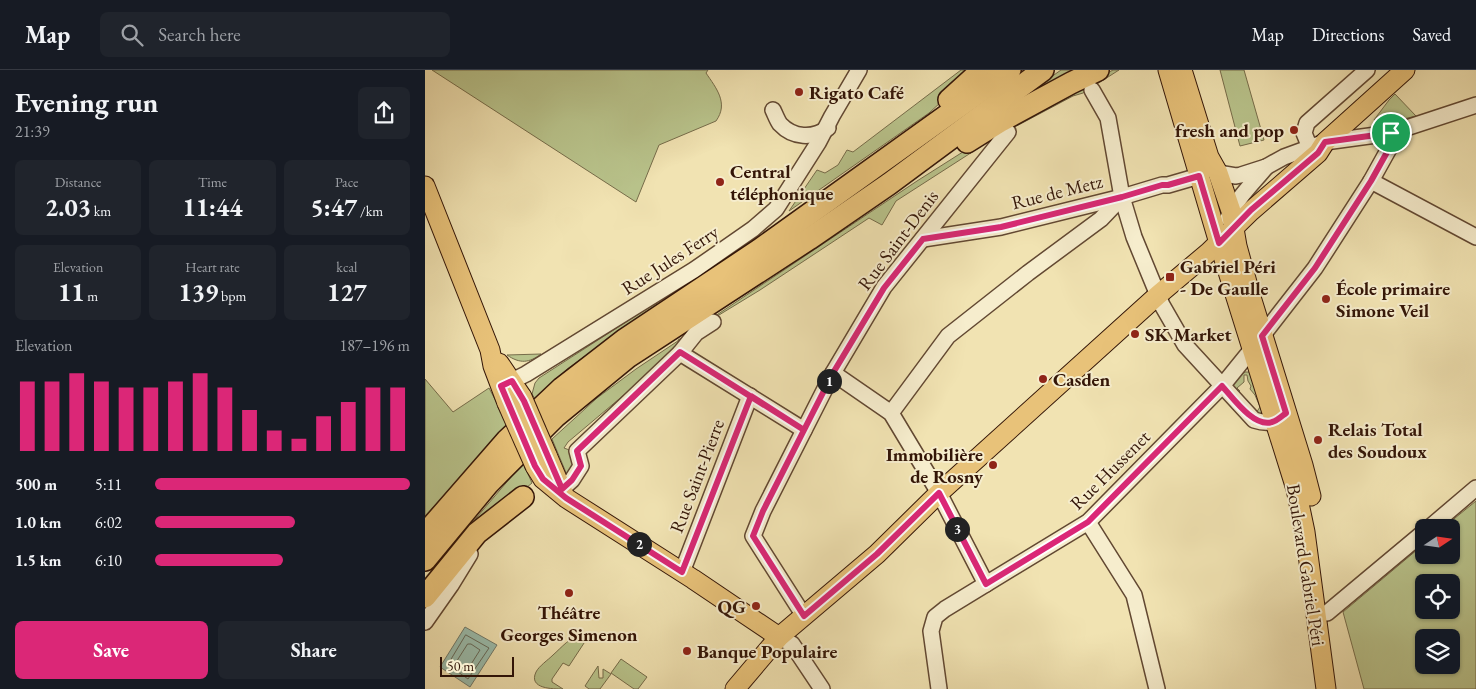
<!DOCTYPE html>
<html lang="en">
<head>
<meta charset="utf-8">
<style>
  :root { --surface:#171b24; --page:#20242c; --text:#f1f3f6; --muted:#9ea1a6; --line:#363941; --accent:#db2777 }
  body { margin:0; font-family:"EB Garamond",serif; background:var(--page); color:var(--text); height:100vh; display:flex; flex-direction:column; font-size:19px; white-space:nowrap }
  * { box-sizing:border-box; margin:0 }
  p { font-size:16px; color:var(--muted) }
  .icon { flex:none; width:28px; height:28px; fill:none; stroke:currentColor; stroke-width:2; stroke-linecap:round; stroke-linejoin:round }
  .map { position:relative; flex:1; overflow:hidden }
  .panel { display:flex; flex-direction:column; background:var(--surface); width:425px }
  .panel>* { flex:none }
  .needle { width:32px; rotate:77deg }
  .tools { position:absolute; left:990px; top:449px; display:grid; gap:10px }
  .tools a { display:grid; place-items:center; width:45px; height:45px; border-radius:8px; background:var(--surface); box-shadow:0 1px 4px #0004; font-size:25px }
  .scale { position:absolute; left:15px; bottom:12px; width:74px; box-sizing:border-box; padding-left:5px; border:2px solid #331507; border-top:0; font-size:14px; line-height:18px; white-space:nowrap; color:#331507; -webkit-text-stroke:4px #f6edcd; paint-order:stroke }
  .pin { position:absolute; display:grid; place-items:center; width:42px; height:42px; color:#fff; margin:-21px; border:2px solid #fff; border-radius:50%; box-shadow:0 1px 5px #0007 }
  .km { position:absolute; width:25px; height:25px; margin:-12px; border-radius:50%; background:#222; color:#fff; font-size:14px; line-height:25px; text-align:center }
  .round { display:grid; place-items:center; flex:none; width:52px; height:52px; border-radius:8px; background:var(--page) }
  .overview { display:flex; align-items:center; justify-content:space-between; height:85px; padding:0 15px }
  h1 { font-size:28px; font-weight:700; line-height:38px }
  .metrics { display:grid; grid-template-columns:repeat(3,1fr); gap:8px; height:85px; padding:5px 15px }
  .metrics div { display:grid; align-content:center; border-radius:8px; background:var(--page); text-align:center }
  .metrics b { font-size:25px; font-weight:700 }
  .metrics small { font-size:14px; font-weight:400 }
  .metrics p { font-size:14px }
  .chart { height:140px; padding:10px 15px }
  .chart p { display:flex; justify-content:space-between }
  .chart svg { width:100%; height:90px; margin-top:5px; stroke:var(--accent); stroke-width:6 }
  .cta { display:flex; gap:10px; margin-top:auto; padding:10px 15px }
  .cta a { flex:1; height:58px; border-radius:8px; background:var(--accent); color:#fff; font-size:20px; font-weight:700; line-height:58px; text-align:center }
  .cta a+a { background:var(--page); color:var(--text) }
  ul { padding:0 15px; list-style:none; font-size:16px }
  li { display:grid; grid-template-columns:80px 60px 1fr; align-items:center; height:38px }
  li i { height:12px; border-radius:6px; background:var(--accent) }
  header { display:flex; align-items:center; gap:30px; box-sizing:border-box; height:70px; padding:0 25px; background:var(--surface); border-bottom:1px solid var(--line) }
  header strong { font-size:24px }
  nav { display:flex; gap:28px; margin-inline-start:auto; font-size:18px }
  .search { width:350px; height:45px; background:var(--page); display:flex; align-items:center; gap:12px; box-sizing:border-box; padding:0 18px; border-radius:8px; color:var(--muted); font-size:19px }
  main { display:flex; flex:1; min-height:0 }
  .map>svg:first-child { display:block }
</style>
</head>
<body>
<header>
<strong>Map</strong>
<div class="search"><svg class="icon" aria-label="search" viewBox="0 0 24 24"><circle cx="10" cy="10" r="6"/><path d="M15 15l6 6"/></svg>Search here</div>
<nav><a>Map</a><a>Directions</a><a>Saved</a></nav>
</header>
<main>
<section class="panel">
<div class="overview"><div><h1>Evening run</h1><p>21:39</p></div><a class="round"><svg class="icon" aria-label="share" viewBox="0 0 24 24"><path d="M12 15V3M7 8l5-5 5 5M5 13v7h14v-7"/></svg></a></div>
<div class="metrics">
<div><p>Distance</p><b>2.03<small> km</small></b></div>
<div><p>Time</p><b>11:44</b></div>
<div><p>Pace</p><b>5:47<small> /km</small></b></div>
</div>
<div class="metrics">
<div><p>Elevation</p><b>11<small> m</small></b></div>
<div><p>Heart rate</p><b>139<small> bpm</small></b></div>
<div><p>kcal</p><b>127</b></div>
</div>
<div class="chart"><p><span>Elevation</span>187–196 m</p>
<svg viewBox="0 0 160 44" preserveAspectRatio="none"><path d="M5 44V10M15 44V10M25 44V6M35 44V10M45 44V13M55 44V13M65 44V10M75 44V6M85 44V13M95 44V24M105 44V34M115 44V38M125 44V27M135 44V20M145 44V13M155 44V13"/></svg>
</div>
<ul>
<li><b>500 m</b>5:11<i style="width:100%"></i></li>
<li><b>1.0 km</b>6:02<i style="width:55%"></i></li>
<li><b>1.5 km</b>6:10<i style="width:50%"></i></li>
</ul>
<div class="cta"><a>Save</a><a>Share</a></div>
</section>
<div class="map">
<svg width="1051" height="619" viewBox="0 0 1051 619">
  <rect width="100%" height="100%" fill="#f1e3b2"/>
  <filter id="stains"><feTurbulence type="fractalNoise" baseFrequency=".004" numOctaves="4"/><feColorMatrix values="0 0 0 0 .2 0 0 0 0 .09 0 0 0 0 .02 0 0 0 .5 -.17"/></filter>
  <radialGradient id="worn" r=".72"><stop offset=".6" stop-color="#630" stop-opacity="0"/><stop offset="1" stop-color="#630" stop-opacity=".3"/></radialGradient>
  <g fill="#b9c48c" stroke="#766c4a" fill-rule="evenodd">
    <path d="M7 0H283L281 3C291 18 304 33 291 51L234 75 211 132Z"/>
    <path d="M536 0H551L504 43 364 141 392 100 400 103 413 95 422 80 428 82Z"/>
    <path d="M636 0H653L578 41Z"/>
    <path d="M688 0H694L658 23 648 26 569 68 471 131 457 155 444 148 335 220 253 270 254 275 207 324H200L143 372 139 378 147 381 148 401 142 405 127 369 172 328 211 299 492 111 552 73Z"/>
    <path d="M795 0H819L839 70 815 76Z"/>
    <path d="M970 24 991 46 954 55 949 50 964 30Z"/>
    <path d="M232 232 231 236 142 299 110 329 107 324 110 313 114 308Z"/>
    <path d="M116 284C104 293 95 294 82 285Z"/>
    <path d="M820 302H825L839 339 834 345 831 343 835 337 830 325 825 319 826 316 823 311 822 305H819V312L812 318 815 321 812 324 809 322 812 319 808 315 816 304Z"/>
    <path d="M0 309 28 342 64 318 84 356 0 446Z"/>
    <path d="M98 393 107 413 78 437 0 519V508Z"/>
    <path d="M1051 431V619H939L918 542 999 474V485H1026V458L1019 457ZM999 512H1026V540H999ZM999 568H1026V595H999Z"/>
    <path d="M157 564 163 567 144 596 138 593 127 609V612L138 619C128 619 103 619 111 602 114 596 123 590 128 585 136 578 146 566 157 564Z"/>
    <path d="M196 589 222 607 213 619H209L186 603Z"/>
    <path d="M173 596 174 608H178V599L186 604 175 619H164L160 616Z"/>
  </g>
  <path fill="#9bbeae" stroke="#717a6b" d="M40 557 72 575 45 617 15 597Z"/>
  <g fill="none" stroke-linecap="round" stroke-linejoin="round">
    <g stroke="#676a5a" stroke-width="1">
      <path d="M41 565 64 578 43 609 23 595Z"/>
      <path d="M43 574H46L55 580 43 599 41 600 31 593Z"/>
    </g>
    <g stroke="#624832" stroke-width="18">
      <g id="minor">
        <path d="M667 20 683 48 697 127 709 167 737 235 760 275 829 350C842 354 848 353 858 345"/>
        <path d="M348 40C350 44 352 50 355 54 368 68 388 69 403 58"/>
        <path d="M885 78 879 63 882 53 942 0"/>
        <path d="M793 103 811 106 816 105 841 97 859 87 900 72 966 63 1051 35"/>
        <path d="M946 111 1051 167"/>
        <path d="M803 148C811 129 828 113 841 97"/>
        <path d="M498 169 576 157 697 127 737 115H743L774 106"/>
        <path d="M837 266 890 198 946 111 966 75V63"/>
        <path d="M255 283 271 263 288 252"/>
        <path d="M408 303 466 343 514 423 561 514"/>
        <path d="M77 316 101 304 269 200 328 159 351 139 393 73 407 46 434 0"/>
        <path d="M466 343 523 266 603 203 676 149 697 127"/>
        <path d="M137 419 147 410 156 396 152 381 255 283 379 360"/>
        <path d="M663 452 709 525 732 619"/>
        <path d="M1004 458 1051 418"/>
        <path d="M257 502 325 326"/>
        <path d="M902 543 999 462"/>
        <path d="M379 546 328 466 338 441 408 303 459 217 583 62"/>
        <path d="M0 552 26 515 45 484"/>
        <path d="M354 567 367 574 397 619"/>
        <path d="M514 619 506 561 510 547 520 539 663 452 797 316 827 279"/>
      </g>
    </g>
    <g stroke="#331507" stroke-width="21">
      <g id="major">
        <path d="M743 0 794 173 871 419 880 462 901 619"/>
        <path d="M757 0 784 87 793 103 806 141 812 176 826 227 878 395 886 426"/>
        <path d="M0 116 65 280 68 296 82 333"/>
        <path d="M74 293 97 327"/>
        <path d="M122 385 139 425"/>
        <path d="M110 396 118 409 141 428 268 509 354 567"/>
        <path d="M310 619 354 567 452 484 514 423 733 225 784 182 826 141 893 83 900 72 980 0"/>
      </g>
    </g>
    <g stroke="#331507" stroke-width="24">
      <g id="highway">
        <path d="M524 30 557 0"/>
        <path d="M542 72 574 52 646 13 673 0"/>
        <path d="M0 464 82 370 137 318 199 270 334 180 585 0"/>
        <path d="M0 490 63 414 130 347 203 287 384 169 464 114 618 0"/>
        <path d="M0 527 52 463 98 427"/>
      </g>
    </g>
    <use href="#minor" stroke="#f6edcd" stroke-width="15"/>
    <use href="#major" stroke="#e8c279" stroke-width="19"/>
    <use href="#highway" stroke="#e8c279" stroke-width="21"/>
    <g stroke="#331507" stroke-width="21" stroke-linecap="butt">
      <g id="major-bridge">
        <path d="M97 327 122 385"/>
        <path d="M82 333 110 396"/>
      </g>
    </g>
    <use href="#major-bridge" stroke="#e8c279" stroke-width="19"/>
  </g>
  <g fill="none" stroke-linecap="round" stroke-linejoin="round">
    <g stroke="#fff" stroke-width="10">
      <path id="route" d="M966 63 900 72 893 83 826 140 794 173 774 106 743 115H737L697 127 576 157 498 169 459 218 408 303 379 360 255 282 152 381 156 396 147 410 137 419 99 331 87 311 76 316 110 396 118 409 141 428 257 502 326 326 379 360 338 441 328 466 379 546 452 484 514 423 561 514 663 452 797 316C808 328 829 358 847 352 852 351 857 346 861 343L837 266 890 198 946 111 966 75V63"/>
    </g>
    <use href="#route" stroke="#db2777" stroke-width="6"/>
  </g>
  <g fill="#8f2418" stroke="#f6edcd" stroke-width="2">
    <circle cx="374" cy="22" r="5"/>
    <circle cx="869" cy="60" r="5"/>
    <circle cx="295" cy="112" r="5"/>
    <rect x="740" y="202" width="10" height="10" rx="2.5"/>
    <circle cx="901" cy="229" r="5"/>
    <circle cx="710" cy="264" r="5"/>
    <circle cx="618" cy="309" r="5"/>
    <circle cx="893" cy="370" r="5"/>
    <circle cx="568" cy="395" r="5"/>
    <circle cx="144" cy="523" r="5"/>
    <circle cx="331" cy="536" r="5"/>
    <circle cx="262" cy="581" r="5"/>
  </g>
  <g text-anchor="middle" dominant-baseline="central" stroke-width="4" stroke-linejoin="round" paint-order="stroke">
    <g font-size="19" font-weight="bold" fill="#331507" stroke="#f6edcd" text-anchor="start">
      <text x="384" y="22">Rigato Café</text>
      <text x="859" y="60" text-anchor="end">fresh and pop</text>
      <text x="305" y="101">Central<tspan x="305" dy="22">téléphonique</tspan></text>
      <text x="755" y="196">Gabriel Péri<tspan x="755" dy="22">- De Gaulle</tspan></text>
      <text x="911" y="218">École primaire<tspan x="911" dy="22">Simone Veil</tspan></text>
      <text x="720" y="264">SK Market</text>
      <text x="628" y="309">Casden</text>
      <text x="903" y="359">Relais Total<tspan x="903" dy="22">des Soudoux</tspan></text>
      <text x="558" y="384" text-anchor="end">Immobilière<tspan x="558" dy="22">de Rosny</tspan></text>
      <text x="321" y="536" text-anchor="end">QG</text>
      <text x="144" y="542" text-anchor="middle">Théâtre<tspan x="144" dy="22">Georges Simenon</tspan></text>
      <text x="272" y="581">Banque Populaire</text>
    </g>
    <g font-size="19" fill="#331507" stroke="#f6edcd">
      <text transform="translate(632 122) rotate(-14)">Rue de Metz</text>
      <text transform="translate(473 170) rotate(-53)">Rue Saint-Denis</text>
      <text transform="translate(245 190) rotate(-33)">Rue Jules Ferry</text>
      <text transform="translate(685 400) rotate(-45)">Rue Hussenet</text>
      <text transform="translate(272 406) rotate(-69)">Rue Saint-Pierre</text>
      <text transform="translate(881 495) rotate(81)">Boulevard Gabriel Péri</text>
    </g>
  </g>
  <rect width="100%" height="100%" filter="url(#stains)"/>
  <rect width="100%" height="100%" fill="url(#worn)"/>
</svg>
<div class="tools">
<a><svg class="needle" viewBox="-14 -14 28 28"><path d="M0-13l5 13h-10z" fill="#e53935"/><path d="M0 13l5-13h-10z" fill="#9ea1a6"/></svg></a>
<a><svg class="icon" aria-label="locate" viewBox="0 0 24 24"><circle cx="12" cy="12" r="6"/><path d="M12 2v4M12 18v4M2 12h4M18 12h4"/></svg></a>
<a><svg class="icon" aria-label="layers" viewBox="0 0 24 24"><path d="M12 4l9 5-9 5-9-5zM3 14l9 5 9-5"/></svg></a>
</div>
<div class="scale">50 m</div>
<div class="pin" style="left:966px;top:63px;background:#1e9e55"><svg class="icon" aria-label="arrive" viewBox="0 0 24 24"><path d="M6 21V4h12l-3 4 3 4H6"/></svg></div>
<b class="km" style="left:404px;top:311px">1</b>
<b class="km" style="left:214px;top:474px">2</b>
<b class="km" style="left:532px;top:459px">3</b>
</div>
</main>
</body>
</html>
